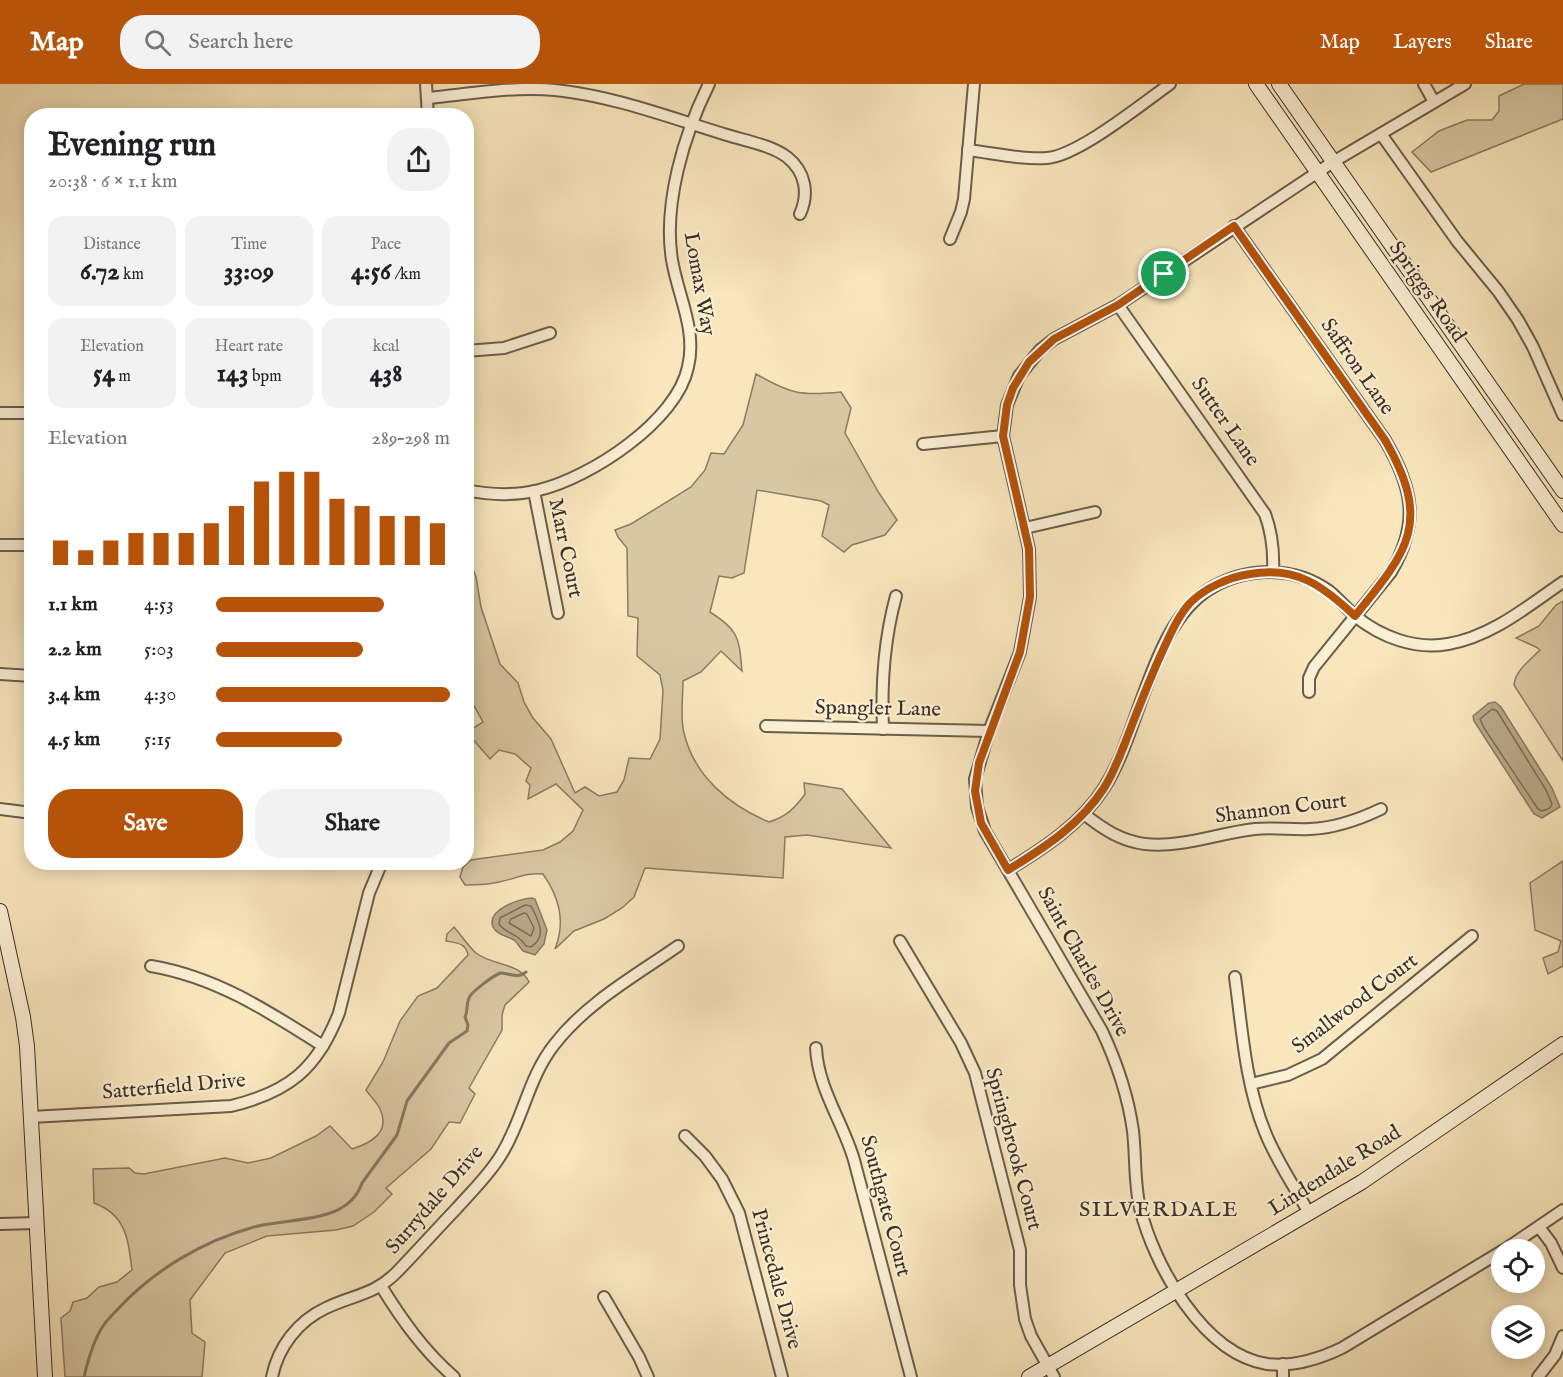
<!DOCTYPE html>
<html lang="en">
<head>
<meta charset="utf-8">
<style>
  :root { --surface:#fff; --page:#f2f2f2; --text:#202124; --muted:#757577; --accent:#b45309 }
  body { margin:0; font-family:"IM FELL English",serif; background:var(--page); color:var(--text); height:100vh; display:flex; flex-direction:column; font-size:22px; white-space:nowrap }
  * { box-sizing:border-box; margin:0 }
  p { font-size:20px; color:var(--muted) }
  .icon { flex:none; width:33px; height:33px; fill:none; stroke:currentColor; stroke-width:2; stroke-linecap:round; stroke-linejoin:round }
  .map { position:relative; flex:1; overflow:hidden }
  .details { position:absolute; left:24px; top:24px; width:450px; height:762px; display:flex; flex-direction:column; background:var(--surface); border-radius:24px; box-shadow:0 3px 15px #0003 }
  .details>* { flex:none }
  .fabs { position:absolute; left:1491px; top:1155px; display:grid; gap:12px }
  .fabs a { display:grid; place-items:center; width:54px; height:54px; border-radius:50%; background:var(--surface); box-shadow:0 3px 15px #0003; font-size:30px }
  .pin { position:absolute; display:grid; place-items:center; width:51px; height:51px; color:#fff; margin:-26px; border:3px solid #fff; border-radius:50%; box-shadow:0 2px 6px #0007 }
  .round { display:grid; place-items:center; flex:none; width:63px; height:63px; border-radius:24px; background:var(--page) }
  .headline { display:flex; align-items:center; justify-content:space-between; height:102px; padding:0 24px }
  h1 { font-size:33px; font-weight:800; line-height:45px }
  .metrics { display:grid; grid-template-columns:repeat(3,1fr); gap:9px; height:102px; padding:6px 24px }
  .metrics div { display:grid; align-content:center; border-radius:15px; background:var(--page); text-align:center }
  .metrics b { font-size:26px; font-weight:800 }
  .metrics small { font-size:16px; font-weight:400 }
  .metrics p { font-size:16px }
  .chart { height:168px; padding:12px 24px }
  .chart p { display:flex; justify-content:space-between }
  .chart svg { width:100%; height:108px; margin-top:6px; stroke:var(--accent); stroke-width:6 }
  .cta { display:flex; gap:12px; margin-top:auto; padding:12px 24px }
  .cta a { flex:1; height:69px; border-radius:24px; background:var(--accent); color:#fff; font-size:24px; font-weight:800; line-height:69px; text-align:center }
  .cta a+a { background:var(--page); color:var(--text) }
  ul { padding:0 24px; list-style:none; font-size:20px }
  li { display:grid; grid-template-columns:96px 72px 1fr; align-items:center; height:45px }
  li i { height:15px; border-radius:8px; background:var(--accent) }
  header { display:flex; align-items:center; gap:36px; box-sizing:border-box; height:84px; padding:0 30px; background:var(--accent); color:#fff }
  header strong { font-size:28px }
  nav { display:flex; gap:33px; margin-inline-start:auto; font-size:21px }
  .search { width:420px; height:54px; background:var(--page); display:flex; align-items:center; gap:15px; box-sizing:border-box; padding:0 21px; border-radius:24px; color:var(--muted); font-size:22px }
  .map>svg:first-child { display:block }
</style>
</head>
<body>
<header>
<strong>Map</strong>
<div class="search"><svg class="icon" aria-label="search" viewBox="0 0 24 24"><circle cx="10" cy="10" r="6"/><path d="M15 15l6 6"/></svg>Search here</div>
<nav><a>Map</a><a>Layers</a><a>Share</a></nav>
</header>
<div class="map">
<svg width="1563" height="1293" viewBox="0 0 1563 1293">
  <rect width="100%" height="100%" fill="#f9e6bd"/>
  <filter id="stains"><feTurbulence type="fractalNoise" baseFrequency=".00333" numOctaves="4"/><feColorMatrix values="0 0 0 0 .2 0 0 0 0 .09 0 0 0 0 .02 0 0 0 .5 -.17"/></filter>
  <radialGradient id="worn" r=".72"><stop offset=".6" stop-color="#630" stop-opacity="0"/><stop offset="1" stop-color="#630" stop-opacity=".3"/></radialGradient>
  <g fill="#d9c7a3" stroke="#8a7b62" stroke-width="1.5">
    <path d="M1524 0H1563V35L1431 88 1412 68 1439 47 1467 36H1492L1499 27V12Z"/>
    <path d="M756 290C791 310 800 312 841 308L851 324 845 349 879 409 897 436 885 451 852 461 844 468 822 452 829 421 821 417 757 406 744 489 732 494 719 492 710 528C739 546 739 554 742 587L721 567 701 588 683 597C683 612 680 636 684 649 694 692 730 722 769 738 786 733 795 724 805 710L804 699 842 705 891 764 807 751 785 753 783 794 645 784 634 813 622 824 604 835 574 847 555 865C566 837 559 813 543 790 527 788 515 795 499 798 488 801 476 801 465 801L460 793 463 783 471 776 543 766 560 758 573 747 583 726 556 700 528 715 530 701 526 697 531 684 515 670 499 666 490 675 471 653 469 647 483 638 467 609V479L472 483 476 493 481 523 500 580 518 599 524 618 533 634 551 655 575 709 585 703 599 712 617 708 624 696 629 674 650 675 660 655 663 606 660 591 637 572 638 534 628 532 627 464 618 453 615 446 631 440 691 403 705 386 711 369 724 370 743 341Z"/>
    <path d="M1563 517V677L1514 601C1515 587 1530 576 1540 566L1536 563 1516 554 1539 542 1556 521Z"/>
    <path d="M1563 777V882L1548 890 1543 874 1558 868 1561 857 1535 846 1530 799Z"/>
    <path d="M454 843C461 851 468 862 476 869 493 882 519 878 529 898L505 921 502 931V946L469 1004 475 1010 460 1039 449 1038 431 1065 386 1104 392 1110 374 1128 353 1142 336 1146 267 1152 225 1169 190 1216 192 1249 205 1258 202 1293H65L61 1234 70 1227 73 1218 87 1214 99 1203 117 1198 132 1186C128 1154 126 1131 94 1119L93 1085 129 1084 135 1089 144 1090 225 1074 248 1079 271 1074 316 1052 330 1042 352 1065C371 1059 391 1048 380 1025 377 1018 370 1012 366 1006L383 978 400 937 418 912 437 904 468 871C466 859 457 859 446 857L447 850Z"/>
  </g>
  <g fill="#b8a888" stroke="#86785f" stroke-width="1.5">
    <path d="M1495 618 1501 623 1552 704 1560 723 1542 734 1534 730 1474 637 1473 632 1489 619Z"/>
    <path d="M532 814 535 815 547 846 544 860 535 871 523 867C519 863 518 859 514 856 507 852 497 851 493 843 486 825 520 815 532 814Z"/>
  </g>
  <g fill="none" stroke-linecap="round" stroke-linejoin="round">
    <g stroke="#7a6c55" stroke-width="1.5">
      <path d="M1492 625 1497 627 1546 706 1552 720 1550 724 1542 727 1538 725 1484 644 1480 635Z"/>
      <path d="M525 821 531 822C538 836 548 852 531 863L526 862C517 848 507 851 499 840L500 834Z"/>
      <path d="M524 829 527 830 534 844 531 852 509 839 511 835Z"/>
    </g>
    <path stroke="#86785f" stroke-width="3" d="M84 1293C88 1276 93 1257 103 1242 107 1236 113 1230 118 1225 154 1186 203 1157 254 1143 290 1133 348 1141 362 1099L397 1051 407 1017 449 959 467 947 468 941 465 933C468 927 466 921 469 914 471 908 493 892 500 889 509 889 518 895 526 888"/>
    <g stroke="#6a5d49" stroke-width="14">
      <g id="street">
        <path d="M426 0 428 32"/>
        <path d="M1424 0 1434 18"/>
        <path d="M1465 0 1333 78 1118 221 1054 255 1040 266 1019 292 1007 321 1003 352 1029 465 1030 513 1020 568 989 647 975 695 977 723 985 747 1102 947C1117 979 1128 1011 1133 1047 1136 1073 1134 1099 1140 1124 1154 1181 1203 1270 1267 1280 1293 1283 1319 1275 1342 1264L1502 1167"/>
        <path d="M428 14C469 10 513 2 555 6 614 12 671 34 727 51 746 57 771 61 787 73 806 88 809 110 800 130"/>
        <path d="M1381 50 1457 157 1498 207 1518 236 1533 263 1563 331"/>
        <path d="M968 66C993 69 1023 76 1047 74 1078 72 1143 19 1170 0"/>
        <path d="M1234 142 1385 356C1413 404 1420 439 1391 488L1314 583 1309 594V608"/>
        <path d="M950 155 961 128 964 115 974 0"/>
        <path d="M1118 221 1265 430C1272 449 1274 467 1273 488"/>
        <path d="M466 267 504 264 550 249"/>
        <path d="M0 329H32"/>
        <path d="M923 360 1003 352"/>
        <path d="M466 406C490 411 515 412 539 406 590 394 677 337 688 283 697 246 678 212 672 176 663 120 684 50 709 0"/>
        <path d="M534 407 558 529"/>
        <path d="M1025 444 1095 428"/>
        <path d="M0 461H32"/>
        <path d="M0 590 32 592"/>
        <path d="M766 642 989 647"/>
        <path d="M883 645C881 600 884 556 896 512"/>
        <path d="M0 725 32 729"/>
        <path d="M1084 730C1103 745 1121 757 1145 760 1183 764 1218 749 1255 745 1273 743 1292 746 1310 745 1336 744 1358 736 1381 725"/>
        <path d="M1008 786C1044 764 1081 740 1104 704 1141 647 1151 537 1213 503 1248 483 1295 482 1329 507 1338 514 1346 524 1355 532 1381 553 1415 566 1448 560 1491 553 1528 522 1563 498"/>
        <path d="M900 857 961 959 975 989 1020 1166V1201L1025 1235 1031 1252 1054 1293"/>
        <path d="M151 882C216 893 268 927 323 962"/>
        <path d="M1235 893C1242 944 1245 999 1265 1048 1276 1076 1294 1102 1309 1129"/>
        <path d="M816 964C818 1005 843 1038 854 1076L911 1293"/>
        <path d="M1251 1000 1288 991 1322 975 1472 852"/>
        <path d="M31 1033 231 1022C289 1008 317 985 339 929L369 809 382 778"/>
        <path d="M685 1052 705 1072 722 1095 739 1129 782 1293"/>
        <path d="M0 1140 36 1139"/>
        <path d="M1539 1143 1551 1159 1563 1184"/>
        <path d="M1504 1166 1563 1126"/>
        <path d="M381 1202C402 1236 424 1267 454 1293"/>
        <path d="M604 1213 639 1273 648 1293"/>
        <path d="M1283 1280V1293"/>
        <path d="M272 1293C278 1263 298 1237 326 1224 353 1211 375 1211 398 1187 418 1166 437 1145 457 1124 472 1107 489 1091 501 1071 523 1036 528 994 554 961 586 919 635 892 678 862"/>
        <path d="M1538 1293 1555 1271 1563 1252"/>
      </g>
    </g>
    <g stroke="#3b2f22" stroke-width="16">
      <g id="secondary">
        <path d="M1256 0 1563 441"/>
        <path d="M1279 0 1563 407"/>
        <path d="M0 827 23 933 27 962 45 1293"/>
        <path d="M1029 1293 1362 1098 1563 960"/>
      </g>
    </g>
    <use href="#street" stroke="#fbefd4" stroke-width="10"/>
    <use href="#secondary" stroke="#fbefd4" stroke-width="14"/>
  </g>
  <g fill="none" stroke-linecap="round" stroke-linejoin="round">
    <g stroke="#fff" stroke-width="12">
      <path id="route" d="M1234 142 1385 356C1432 438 1409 466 1355 532 1323 502 1297 482 1250 490 1229 493 1205 504 1190 519 1178 532 1170 551 1163 566 1149 596 1137 628 1125 659 1119 674 1113 690 1104 704 1081 740 1044 764 1008 786L981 739 975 707 979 679 1020 568 1030 513 1029 465 1003 352 1007 321 1013 304 1029 278 1054 255 1118 221Z"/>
    </g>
    <use href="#route" stroke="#b45309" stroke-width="8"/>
  </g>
  <g text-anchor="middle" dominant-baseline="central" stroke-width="4.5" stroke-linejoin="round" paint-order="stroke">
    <g font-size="21" fill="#3b2f22" stroke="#fbefd4">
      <text transform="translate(699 200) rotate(80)">Lomax Way</text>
      <text transform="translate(1427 208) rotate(55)">Spriggs Road</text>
      <text transform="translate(1357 283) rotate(55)">Saffron Lane</text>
      <text transform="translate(1225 338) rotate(55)">Sutter Lane</text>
      <text transform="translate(565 464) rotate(78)">Marr Court</text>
      <text transform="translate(878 625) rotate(1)">Spangler Lane</text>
      <text transform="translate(1281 725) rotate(-7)">Shannon Court</text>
      <text transform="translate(1083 878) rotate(61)">Saint Charles Drive</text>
      <text transform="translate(1355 920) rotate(-37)">Smallwood Court</text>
      <text transform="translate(174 1003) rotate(-5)">Satterfield Drive</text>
      <text transform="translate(1013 1065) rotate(75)">Springbrook Court</text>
      <text transform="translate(1335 1087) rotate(-32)">Lindendale Road</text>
      <text transform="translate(435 1116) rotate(-49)">Surrydale Drive</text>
      <text transform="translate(885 1122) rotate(75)">Southgate Court</text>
      <text transform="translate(776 1195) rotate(75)">Princedale Drive</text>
    </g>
    <g font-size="22" letter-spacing="1.5" fill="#3b2f22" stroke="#fbefd4">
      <text x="1159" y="1126">SILVERDALE</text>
    </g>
  </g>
  <rect width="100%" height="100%" filter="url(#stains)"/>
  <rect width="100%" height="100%" fill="url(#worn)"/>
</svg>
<div class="fabs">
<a><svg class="icon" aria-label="locate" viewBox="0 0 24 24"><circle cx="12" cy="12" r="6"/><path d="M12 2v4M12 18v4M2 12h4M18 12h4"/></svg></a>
<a><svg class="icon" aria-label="layers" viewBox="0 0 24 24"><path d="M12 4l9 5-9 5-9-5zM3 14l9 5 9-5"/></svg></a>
</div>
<div class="pin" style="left:1164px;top:190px;background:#1e9e55"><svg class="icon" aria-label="arrive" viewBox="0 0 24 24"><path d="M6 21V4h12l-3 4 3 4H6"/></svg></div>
<section class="details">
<div class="headline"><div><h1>Evening run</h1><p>20:38 · 6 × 1.1 km</p></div><a class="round"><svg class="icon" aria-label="share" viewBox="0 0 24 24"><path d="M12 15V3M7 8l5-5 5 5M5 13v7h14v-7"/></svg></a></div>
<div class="metrics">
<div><p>Distance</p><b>6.72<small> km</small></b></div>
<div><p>Time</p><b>33:09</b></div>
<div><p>Pace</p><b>4:56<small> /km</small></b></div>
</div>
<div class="metrics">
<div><p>Elevation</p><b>54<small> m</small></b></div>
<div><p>Heart rate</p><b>143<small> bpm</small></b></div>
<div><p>kcal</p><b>438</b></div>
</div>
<div class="chart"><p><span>Elevation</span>289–298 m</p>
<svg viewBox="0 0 160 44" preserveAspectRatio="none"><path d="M5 44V34M15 44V38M25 44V34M35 44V31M45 44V31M55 44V31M65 44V27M75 44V20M85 44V10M95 44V6M105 44V6M115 44V17M125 44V20M135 44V24M145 44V24M155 44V27"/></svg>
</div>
<ul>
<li><b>1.1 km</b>4:53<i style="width:72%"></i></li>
<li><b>2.2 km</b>5:03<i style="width:63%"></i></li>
<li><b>3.4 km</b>4:30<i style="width:100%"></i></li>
<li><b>4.5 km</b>5:15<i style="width:54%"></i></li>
</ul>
<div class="cta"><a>Save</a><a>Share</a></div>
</section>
</div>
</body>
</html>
